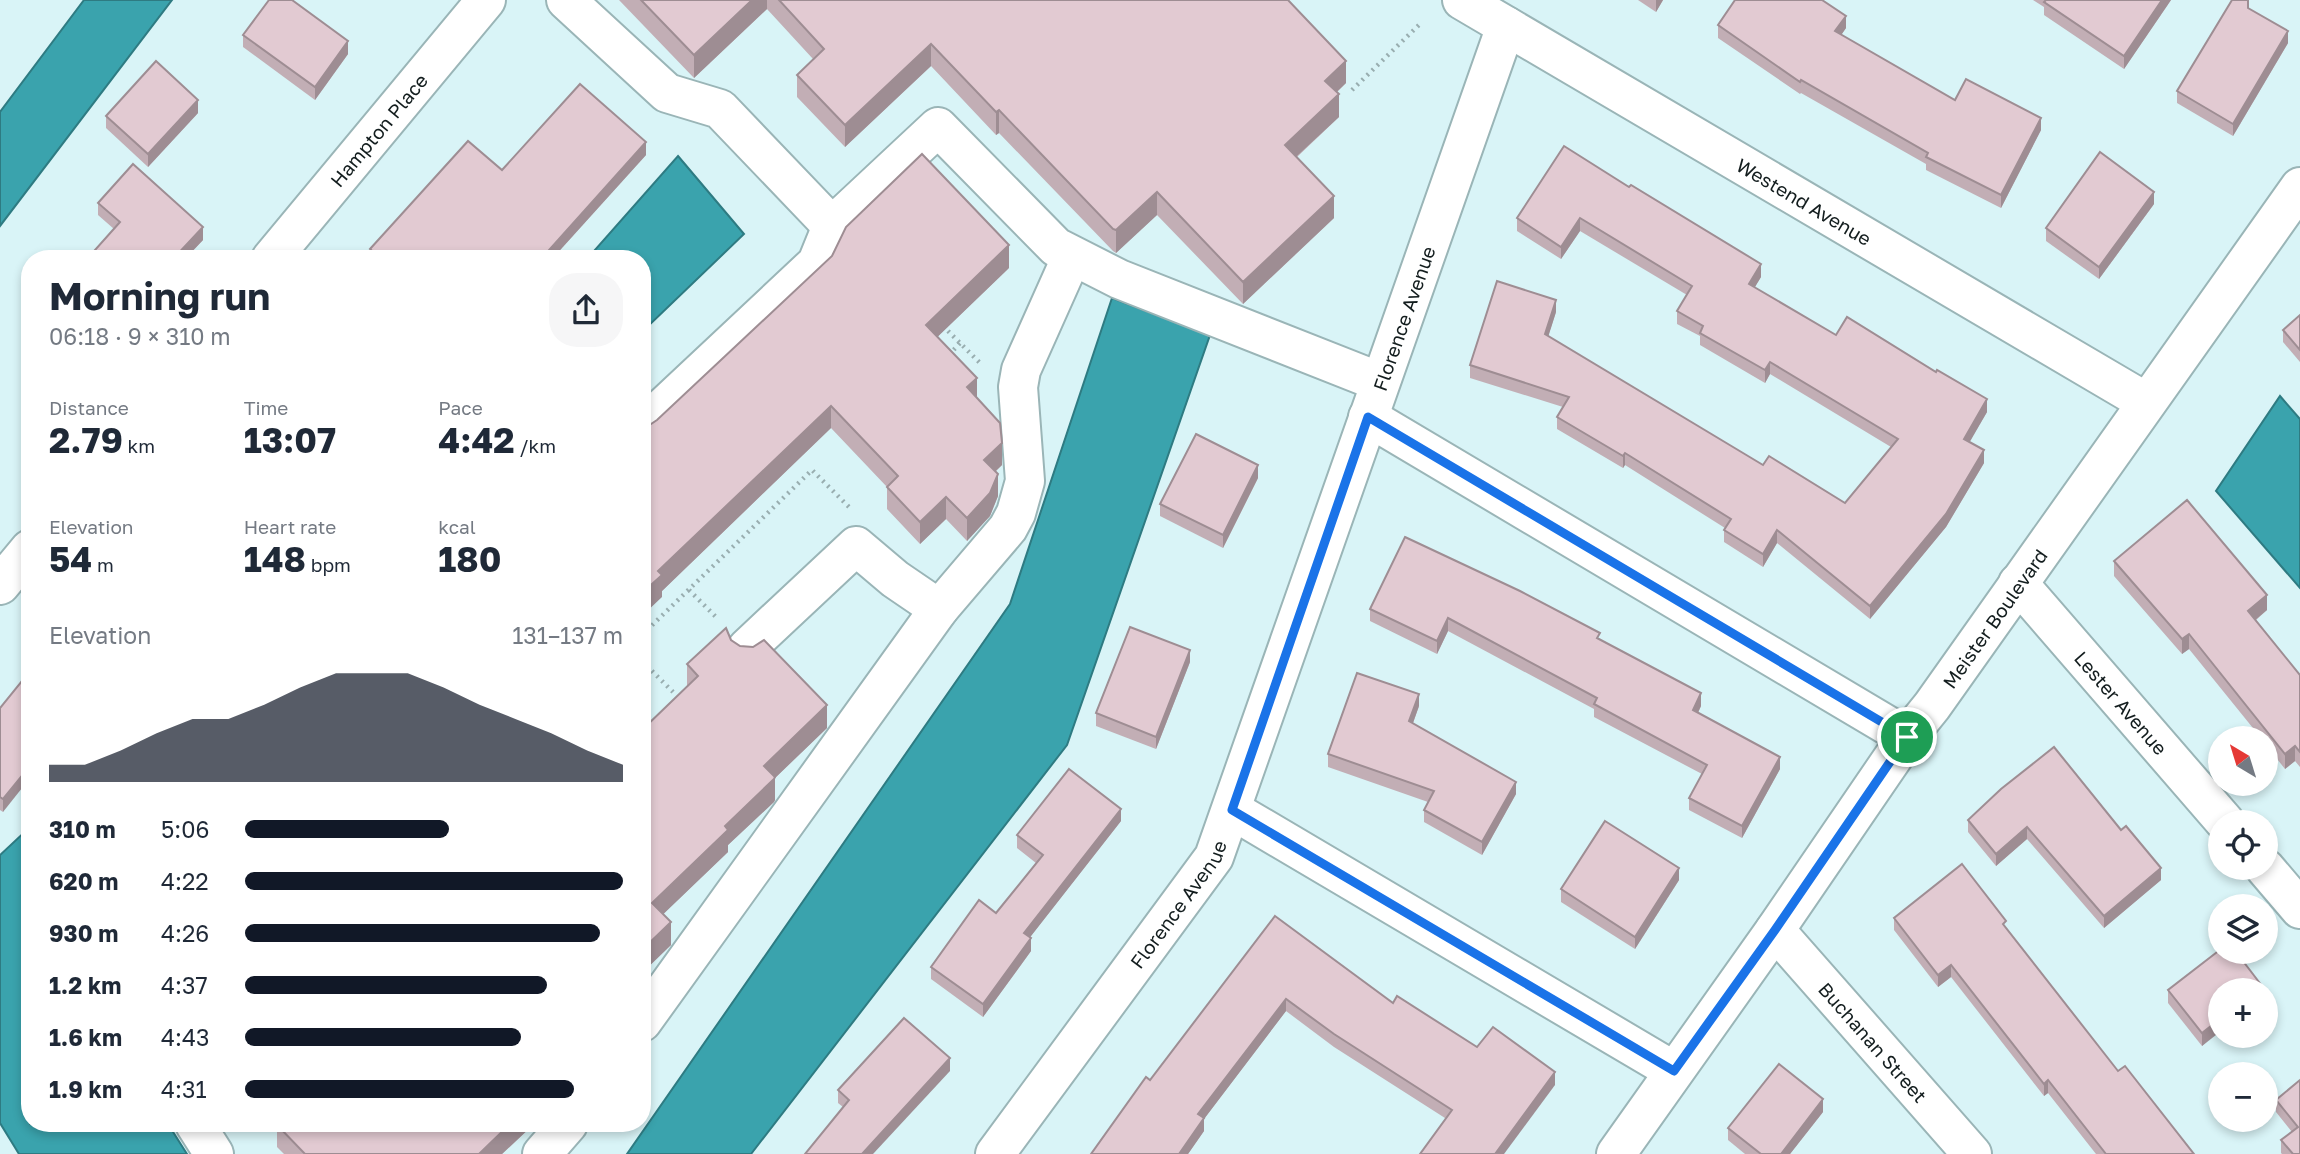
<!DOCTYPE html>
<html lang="en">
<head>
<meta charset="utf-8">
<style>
  :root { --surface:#fff; --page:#f6f6f7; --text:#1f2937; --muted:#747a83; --accent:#111827 }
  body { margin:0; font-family:"Golos Text",sans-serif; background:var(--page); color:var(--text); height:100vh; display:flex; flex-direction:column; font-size:26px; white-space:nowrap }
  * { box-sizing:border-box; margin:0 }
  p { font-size:23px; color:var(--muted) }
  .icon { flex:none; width:38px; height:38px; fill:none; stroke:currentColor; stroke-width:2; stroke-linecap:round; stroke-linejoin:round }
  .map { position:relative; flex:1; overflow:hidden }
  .details { position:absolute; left:21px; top:250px; width:630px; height:882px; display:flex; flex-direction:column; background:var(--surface); border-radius:28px; box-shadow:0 4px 10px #0003 }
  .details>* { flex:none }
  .needle { width:46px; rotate:322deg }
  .buttons { position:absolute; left:2208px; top:726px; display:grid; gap:14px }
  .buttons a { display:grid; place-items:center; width:70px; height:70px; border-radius:50%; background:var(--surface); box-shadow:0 4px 10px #0003; font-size:35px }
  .pin { position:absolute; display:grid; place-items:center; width:60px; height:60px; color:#fff; margin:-30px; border:4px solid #fff; border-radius:50%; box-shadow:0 2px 7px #0007 }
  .round { display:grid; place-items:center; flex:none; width:74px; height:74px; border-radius:28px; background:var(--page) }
  .head { display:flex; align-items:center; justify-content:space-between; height:119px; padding:0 28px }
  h1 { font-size:38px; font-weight:700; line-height:52px }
  .stats { display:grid; grid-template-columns:repeat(3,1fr); gap:10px; height:119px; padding:7px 28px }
  .stats div { display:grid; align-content:center }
  .stats b { font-size:35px; font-weight:700 }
  .stats small { font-size:19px; font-weight:400 }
  .stats p { font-size:19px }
  .chart { height:196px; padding:14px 28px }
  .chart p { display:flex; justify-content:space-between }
  .chart svg { width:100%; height:126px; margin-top:7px; fill:var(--accent); opacity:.7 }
  ul { padding:0 28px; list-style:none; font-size:23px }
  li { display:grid; grid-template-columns:112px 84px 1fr; align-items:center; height:52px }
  li i { height:18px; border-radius:9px; background:var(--accent) }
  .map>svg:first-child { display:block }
</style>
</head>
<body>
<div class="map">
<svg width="2300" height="1154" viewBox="0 0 2300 1154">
  <rect width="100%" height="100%" fill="#d9f4f7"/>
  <g fill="#3aa3ad" stroke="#2e7b82" stroke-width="2">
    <path d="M84 0H172L0 226V112Z"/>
    <path d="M678 156 744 234 642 332V259H587Z"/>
    <path d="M1112 298 1210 335 1067 745 751 1154H627L1010 604Z"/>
    <path d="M2280 396 2300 419V588L2216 491Z"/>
    <path d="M30 827V1124H168L187 1154H19L0 1123V855Z"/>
  </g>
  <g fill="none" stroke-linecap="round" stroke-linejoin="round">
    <g stroke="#9ab5b7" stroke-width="42">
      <g id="minor">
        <path d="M566 0 667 93 720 109 832 226"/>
        <path id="s1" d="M1462 0 2146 402"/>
        <path id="s2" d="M271 259 486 0"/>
        <path d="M1368 417 1907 737"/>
        <path d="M642 427 817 263 832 226 938 127 1056 247 1119 279 1380 382"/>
        <path id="s3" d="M2018 583 2225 822"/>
        <path d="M0 585 30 549"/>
        <path d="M747 648 856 546 895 579 939 609"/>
        <path d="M1232 810 1674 1071"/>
        <path d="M2265 868 2300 909"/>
        <path id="s4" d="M1775 930 1972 1154"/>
        <path d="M642 1022 939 609 1008 528 1016 513 1025 481 1018 387 1021 370 1072 256"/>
        <path d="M195 1124 214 1154"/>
        <path d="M542 1154 568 1124"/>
        <path id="s5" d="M995 1154 1214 857 1506 26"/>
        <path id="s6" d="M1616 1154 1775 930 1907 737 1932 706 2300 187"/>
      </g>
    </g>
    <g stroke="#99aeb0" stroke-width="4.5" stroke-dasharray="2 5" stroke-linecap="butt">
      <path d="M1352 90 1420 24"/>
      <path d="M948 331 982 365"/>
      <path d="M949 355 960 343"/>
      <path d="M689 590 718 619"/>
      <path d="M642 635 812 470 849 507"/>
      <path d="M642 661 673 692"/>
    </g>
    <use href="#minor" stroke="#fff" stroke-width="38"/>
  </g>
  <g fill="#c2aeb5">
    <path d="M619 0H1288L1346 83 1337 92 1339 117 1297 157 1334 218 1243 304 1157 215 1116 253 1113 251 999 133 996 135 931 66 845 147 797 97V75L813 59 767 9 694 78Z"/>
    <path d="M1638 0H1663L1656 12Z"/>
    <path d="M2033 0H2171L2124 69 2044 15V7Z"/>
    <path d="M2248 8 2288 43 2233 136 2177 103V91Z"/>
    <path d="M1718 25 1846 28 1841 35 1955 100 2041 130 2001 208 1926 170V164L1801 93 1800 94 1718 38Z"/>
    <path d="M243 35 348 54 315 100 243 47Z"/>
    <path d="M198 113 148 167 106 128V116Z"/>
    <path d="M1564 146 1761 277 1754 288 1836 335 1987 412 1969 442 1984 463 1946 527 1870 619 1777 543 1763 567 1724 542V530L1725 528 1625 465 1623 468 1557 429V417L1563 407 1470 378V365L1556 312 1548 336 1763 465 1845 503 1891 447 1770 374 1765 383 1700 345V336L1677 324V311L1687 295 1580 231 1561 259 1517 231V218Z"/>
    <path d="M646 155 552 259H370V249L502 170Z"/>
    <path d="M98 203 203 240 185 259H87L114 229 98 215Z"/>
    <path d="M2154 204 2099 279 2046 241V228Z"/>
    <path d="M1009 268 937 337 977 398 1002 465 996 471 998 496 990 516 967 541 946 519 920 544 887 509V487L831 428 662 591V597L648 426Z"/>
    <path d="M2300 315V362L2283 342V330Z"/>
    <path d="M1258 478 1223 548 1160 516V504Z"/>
    <path d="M1405 537 1600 639 1701 706 1698 713 1780 769 1742 838 1689 810V798L1702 774 1594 717V709L1448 631 1437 654 1370 621V609Z"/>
    <path d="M2114 561 2267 610 2256 620 2300 675V767L2295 761 2285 769 2266 745V738H2261L2189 649 2182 654 2114 576Z"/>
    <path d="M731 640 827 728 775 778V800L774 802 728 845V852L663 914 671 945 642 973V730L687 687V664Z"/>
    <path d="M1190 662 1156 749 1096 726V713Z"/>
    <path d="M30 671 3 812 0 810V708Z"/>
    <path d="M1419 706 1413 723 1516 794 1482 855 1424 822V810L1428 802 1328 767V754Z"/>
    <path d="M1968 820 2121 830 2161 880 2104 928 2027 839 1996 866 1968 832Z"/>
    <path d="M1121 821 1030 937 1031 951 983 1017 931 979V967L996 913 1036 863 1017 848V835Z"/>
    <path d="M1679 880 1635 949 1561 902V889Z"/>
    <path d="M1275 916 1393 1003 1477 1047 1555 1085 1445 1118 1334 1047 1286 1011 1204 1119V1131L1188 1154H1091L1150 1080Z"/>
    <path d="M1894 918 2006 928 2118 1071 2194 1154H2096L2048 1093 2044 1096 1951 977 1938 987 1894 930Z"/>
    <path d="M2168 990H2262L2202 1046 2168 1003Z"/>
    <path d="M950 1071 843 1107 838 1103V1090Z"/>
    <path d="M2300 1080V1154H2282L2281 1153V1140L2292 1132 2276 1112V1100Z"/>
    <path d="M1823 1112 1790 1154H1745L1728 1140V1128Z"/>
    <path d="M278 1124H534L502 1154H284L277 1147V1125Z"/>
  </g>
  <g fill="#9e8d93">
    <path d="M752 0H767V9L694 78V55Z"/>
    <path d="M1656 0H1663L1656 12Z"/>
    <path d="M2162 0H2171L2124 69V56Z"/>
    <path d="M1846 16V28L1835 44V31Z"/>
    <path d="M2288 31V43L2233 136V124Z"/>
    <path d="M348 41V54L315 100V87Z"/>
    <path d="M931 44V66L845 147V125Z"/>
    <path d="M1346 61V83L1325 103V81Z"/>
    <path d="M1339 94V117L1285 167V145Z"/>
    <path d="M198 100V113L148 167V154Z"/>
    <path d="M999 110V133L996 135V112Z"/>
    <path d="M2041 118V130L2001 208V195Z"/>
    <path d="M646 142V155L552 259H541Z"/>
    <path d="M1157 192V215L1116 253V230Z"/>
    <path d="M2154 192V204L2099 279V267Z"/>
    <path d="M1334 196V218L1243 304V282Z"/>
    <path d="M1580 218V231L1561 259V247Z"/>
    <path d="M203 227V240L185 259H173Z"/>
    <path d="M1009 245V268L926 348V325Z"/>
    <path d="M1761 264V277L1749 297V284Z"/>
    <path d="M1556 300V312L1545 347V334Z"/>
    <path d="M1770 362V374L1765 383V370Z"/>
    <path d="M977 378V400L967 387Z"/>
    <path d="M1987 399V412L1964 452V439Z"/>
    <path d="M831 406V428L662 591V597L642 616V593L658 571Z"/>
    <path d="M1002 443V465L984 482V460Z"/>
    <path d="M1984 450V463L1946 527 1870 619V606Z"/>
    <path d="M1625 453V465L1623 468V456Z"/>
    <path d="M1258 465V478L1223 548V535Z"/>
    <path d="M998 474V496L990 516 967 541V518Z"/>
    <path d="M946 497V519L920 544V522Z"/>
    <path d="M1777 530V543L1763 567V554Z"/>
    <path d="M2267 595V610L2248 626V611Z"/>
    <path d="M1448 618V631L1437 654V641Z"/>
    <path d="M2189 634V649L2182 654V639Z"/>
    <path d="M1190 650V662L1156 749V737Z"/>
    <path d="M1701 693V706L1693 723V710Z"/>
    <path d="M1419 694V706L1409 734V721Z"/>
    <path d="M827 705V728L775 778V800L774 802 728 845V852L652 925V903L725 826 764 766Z"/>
    <path d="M2295 746V761L2285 769V754Z"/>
    <path d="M1780 757V769L1742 838V826Z"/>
    <path d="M30 766V778L3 812V799Z"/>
    <path d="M1516 782V794L1482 855V842Z"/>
    <path d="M1121 809V821L1024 945V933Z"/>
    <path d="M2027 827V839L1996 866V854Z"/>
    <path d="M1679 868V880L1635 949V937Z"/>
    <path d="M2161 868V880L2104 928V916Z"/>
    <path d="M671 922V945L642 973V950Z"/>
    <path d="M1031 938V951L983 1017V1004Z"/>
    <path d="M1951 965V977L1938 987V975Z"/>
    <path d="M1286 999V1011L1204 1119V1131L1188 1154H1179L1198 1114Z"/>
    <path d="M2221 1018V1031L2202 1046V1033Z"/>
    <path d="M950 1058V1071L873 1154H862Z"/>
    <path d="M1555 1072V1085L1504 1154H1495Z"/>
    <path d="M2048 1080V1093L2044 1096V1084Z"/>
    <path d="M1823 1099V1112L1790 1154H1781Z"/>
    <path d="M510 1124H534L502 1154H479Z"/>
  </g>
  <g fill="#e2cad2" stroke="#9e8d93" stroke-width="2">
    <path d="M269 0H292L348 41 315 87 243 35Z"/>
    <path d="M641 0H752L694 55Z"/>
    <path d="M779 0H1288L1346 61 1325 81 1339 94 1285 145 1334 196 1243 282 1157 192 1116 230 1113 229 999 110 996 112 931 44 845 125 797 75 824 49Z"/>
    <path d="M1735 0H1822L1846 16 1835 31 1955 100 1966 79 2041 118 2001 195 1926 157 1928 153 1801 80 1800 82 1718 25Z"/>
    <path d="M2046 0H2162L2124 56 2044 2Z"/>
    <path d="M2232 0H2248V8L2288 31 2233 124 2177 91Z"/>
    <path d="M156 61 198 100 148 154 106 116Z"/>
    <path d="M580 84 646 142 541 259H381L370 249 468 141 502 170Z"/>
    <path d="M1564 146 1629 187 1631 185 1761 264 1749 284 1836 335 1847 317 1936 372 1937 370 1987 399 1964 439 1984 450 1946 514 1870 606 1777 530 1763 554 1724 530 1731 519 1625 453 1623 456 1557 417 1569 397 1470 365 1497 281 1556 300 1545 334 1763 465 1769 456 1845 503 1898 439 1770 362 1765 370 1700 333 1703 326 1677 311 1692 286 1580 218 1561 247 1517 218Z"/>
    <path d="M2100 152 2154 192 2099 267 2046 228Z"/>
    <path d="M922 154 1009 245 926 325 977 378 967 387 1000 423 1002 443 984 460 998 474 990 493 967 518 946 497 920 522 887 487 898 476 831 406 658 571 662 575 642 593V426H648L657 420 832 256 846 227Z"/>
    <path d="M133 164 203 227 173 259H161L154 253 148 259H87L120 222 98 203Z"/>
    <path d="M2300 315V350L2283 330Z"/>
    <path d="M1196 434 1258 465 1223 535 1160 504Z"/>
    <path d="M2187 500 2267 595 2248 611 2300 675V752L2295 746 2285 754 2189 634 2182 639 2114 561Z"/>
    <path d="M1405 537 1520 591 1600 633 1597 638 1701 693 1693 710 1780 757 1742 826 1689 798 1707 765 1594 704 1597 698 1448 618 1437 641 1370 609Z"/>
    <path d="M1130 627 1190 650 1156 737 1096 713Z"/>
    <path d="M726 628 731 640 740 646 753 647 764 640 827 705 764 766 775 777 774 779 725 826 728 830 652 903 671 922 642 950V730L698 676 687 664Z"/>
    <path d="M30 671V766L3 799 0 797V708Z"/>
    <path d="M1357 673 1419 694 1409 721 1516 782 1482 842 1424 810 1434 791 1328 754Z"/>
    <path d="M2054 747 2121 830 2126 826 2161 868 2104 916 2027 827 1996 854 1968 820 2001 789Z"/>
    <path d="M1069 769 1121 809 1024 933 1031 938 983 1004 931 967 979 900 996 913 1043 855 1017 835Z"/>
    <path d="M1605 821 1679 868 1635 937 1561 889Z"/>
    <path d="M1962 864 2006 921 2003 924 2118 1071 2125 1066 2194 1154H2106L2048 1080 2044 1084 1951 965 1938 975 1894 918Z"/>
    <path d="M1275 916 1393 1003 1397 996 1477 1047 1493 1027 1555 1072 1495 1154H1420L1452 1110 1334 1034 1286 999 1198 1114 1204 1118 1179 1154H1091L1146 1077 1150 1080Z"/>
    <path d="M2221 949V952H2236L2262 986 2256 990H2221V1018L2202 1033 2168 990Z"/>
    <path d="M904 1018 950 1058 862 1154H805L849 1100 838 1090Z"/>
    <path d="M1779 1064 1823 1099 1781 1154H1761L1728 1128Z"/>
    <path d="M2300 1080V1154H2293L2281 1140 2298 1127 2276 1100Z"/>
    <path d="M278 1124H510L479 1154H305L277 1125Z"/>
  </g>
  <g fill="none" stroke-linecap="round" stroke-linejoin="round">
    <g stroke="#fff" stroke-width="14">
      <path id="route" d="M1368 417 1907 737 1775 930 1674 1071 1232 810Z"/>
    </g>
    <use href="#route" stroke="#1a73e8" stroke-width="9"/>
  </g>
  <g text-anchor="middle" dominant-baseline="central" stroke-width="5" stroke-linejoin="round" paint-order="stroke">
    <g font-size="19" fill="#131d1e" stroke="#fff">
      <text stroke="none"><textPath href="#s2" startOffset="168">Hampton Place</textPath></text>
      <text stroke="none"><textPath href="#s1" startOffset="397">Westend Avenue</textPath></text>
      <text stroke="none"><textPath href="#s5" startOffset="940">Florence Avenue</textPath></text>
      <text stroke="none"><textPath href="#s6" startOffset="656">Meister Boulevard</textPath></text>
      <text stroke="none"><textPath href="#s3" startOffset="158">Lester Avenue</textPath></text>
      <text stroke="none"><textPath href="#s5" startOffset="310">Florence Avenue</textPath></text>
      <text stroke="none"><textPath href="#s4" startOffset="149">Buchanan Street</textPath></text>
    </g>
  </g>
</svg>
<div class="buttons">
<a><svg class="needle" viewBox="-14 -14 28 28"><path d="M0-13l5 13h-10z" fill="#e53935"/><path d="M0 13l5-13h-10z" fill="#747a83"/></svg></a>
<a><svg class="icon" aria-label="locate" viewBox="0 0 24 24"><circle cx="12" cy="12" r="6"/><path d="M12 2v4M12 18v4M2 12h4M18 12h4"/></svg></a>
<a><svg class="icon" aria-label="layers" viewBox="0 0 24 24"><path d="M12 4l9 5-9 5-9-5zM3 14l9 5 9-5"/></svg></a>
<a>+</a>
<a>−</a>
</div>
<div class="pin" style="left:1907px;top:737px;background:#1e9e55"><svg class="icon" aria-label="arrive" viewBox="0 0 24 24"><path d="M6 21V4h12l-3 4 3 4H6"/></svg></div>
<section class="details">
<div class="head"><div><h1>Morning run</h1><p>06:18 · 9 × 310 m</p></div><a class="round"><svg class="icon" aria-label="share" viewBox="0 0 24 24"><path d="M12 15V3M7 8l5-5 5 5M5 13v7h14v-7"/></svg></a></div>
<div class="stats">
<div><p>Distance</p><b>2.79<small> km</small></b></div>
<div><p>Time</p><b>13:07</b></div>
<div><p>Pace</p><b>4:42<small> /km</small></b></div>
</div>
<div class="stats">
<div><p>Elevation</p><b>54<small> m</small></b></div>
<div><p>Heart rate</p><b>148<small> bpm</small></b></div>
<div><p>kcal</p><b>180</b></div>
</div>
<div class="chart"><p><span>Elevation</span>131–137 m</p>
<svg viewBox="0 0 160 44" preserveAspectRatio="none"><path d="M0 44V38L10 38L20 33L30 27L40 22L50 22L60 17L70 11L80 6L90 6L100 6L110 11L120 17L130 22L140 27L150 33L160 38V44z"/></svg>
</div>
<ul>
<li><b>310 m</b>5:06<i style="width:54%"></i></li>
<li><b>620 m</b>4:22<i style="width:100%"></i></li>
<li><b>930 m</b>4:26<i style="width:94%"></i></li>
<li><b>1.2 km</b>4:37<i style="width:80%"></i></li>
<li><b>1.6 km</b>4:43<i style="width:73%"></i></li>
<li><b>1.9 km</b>4:31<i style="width:87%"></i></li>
</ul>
</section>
</div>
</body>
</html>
